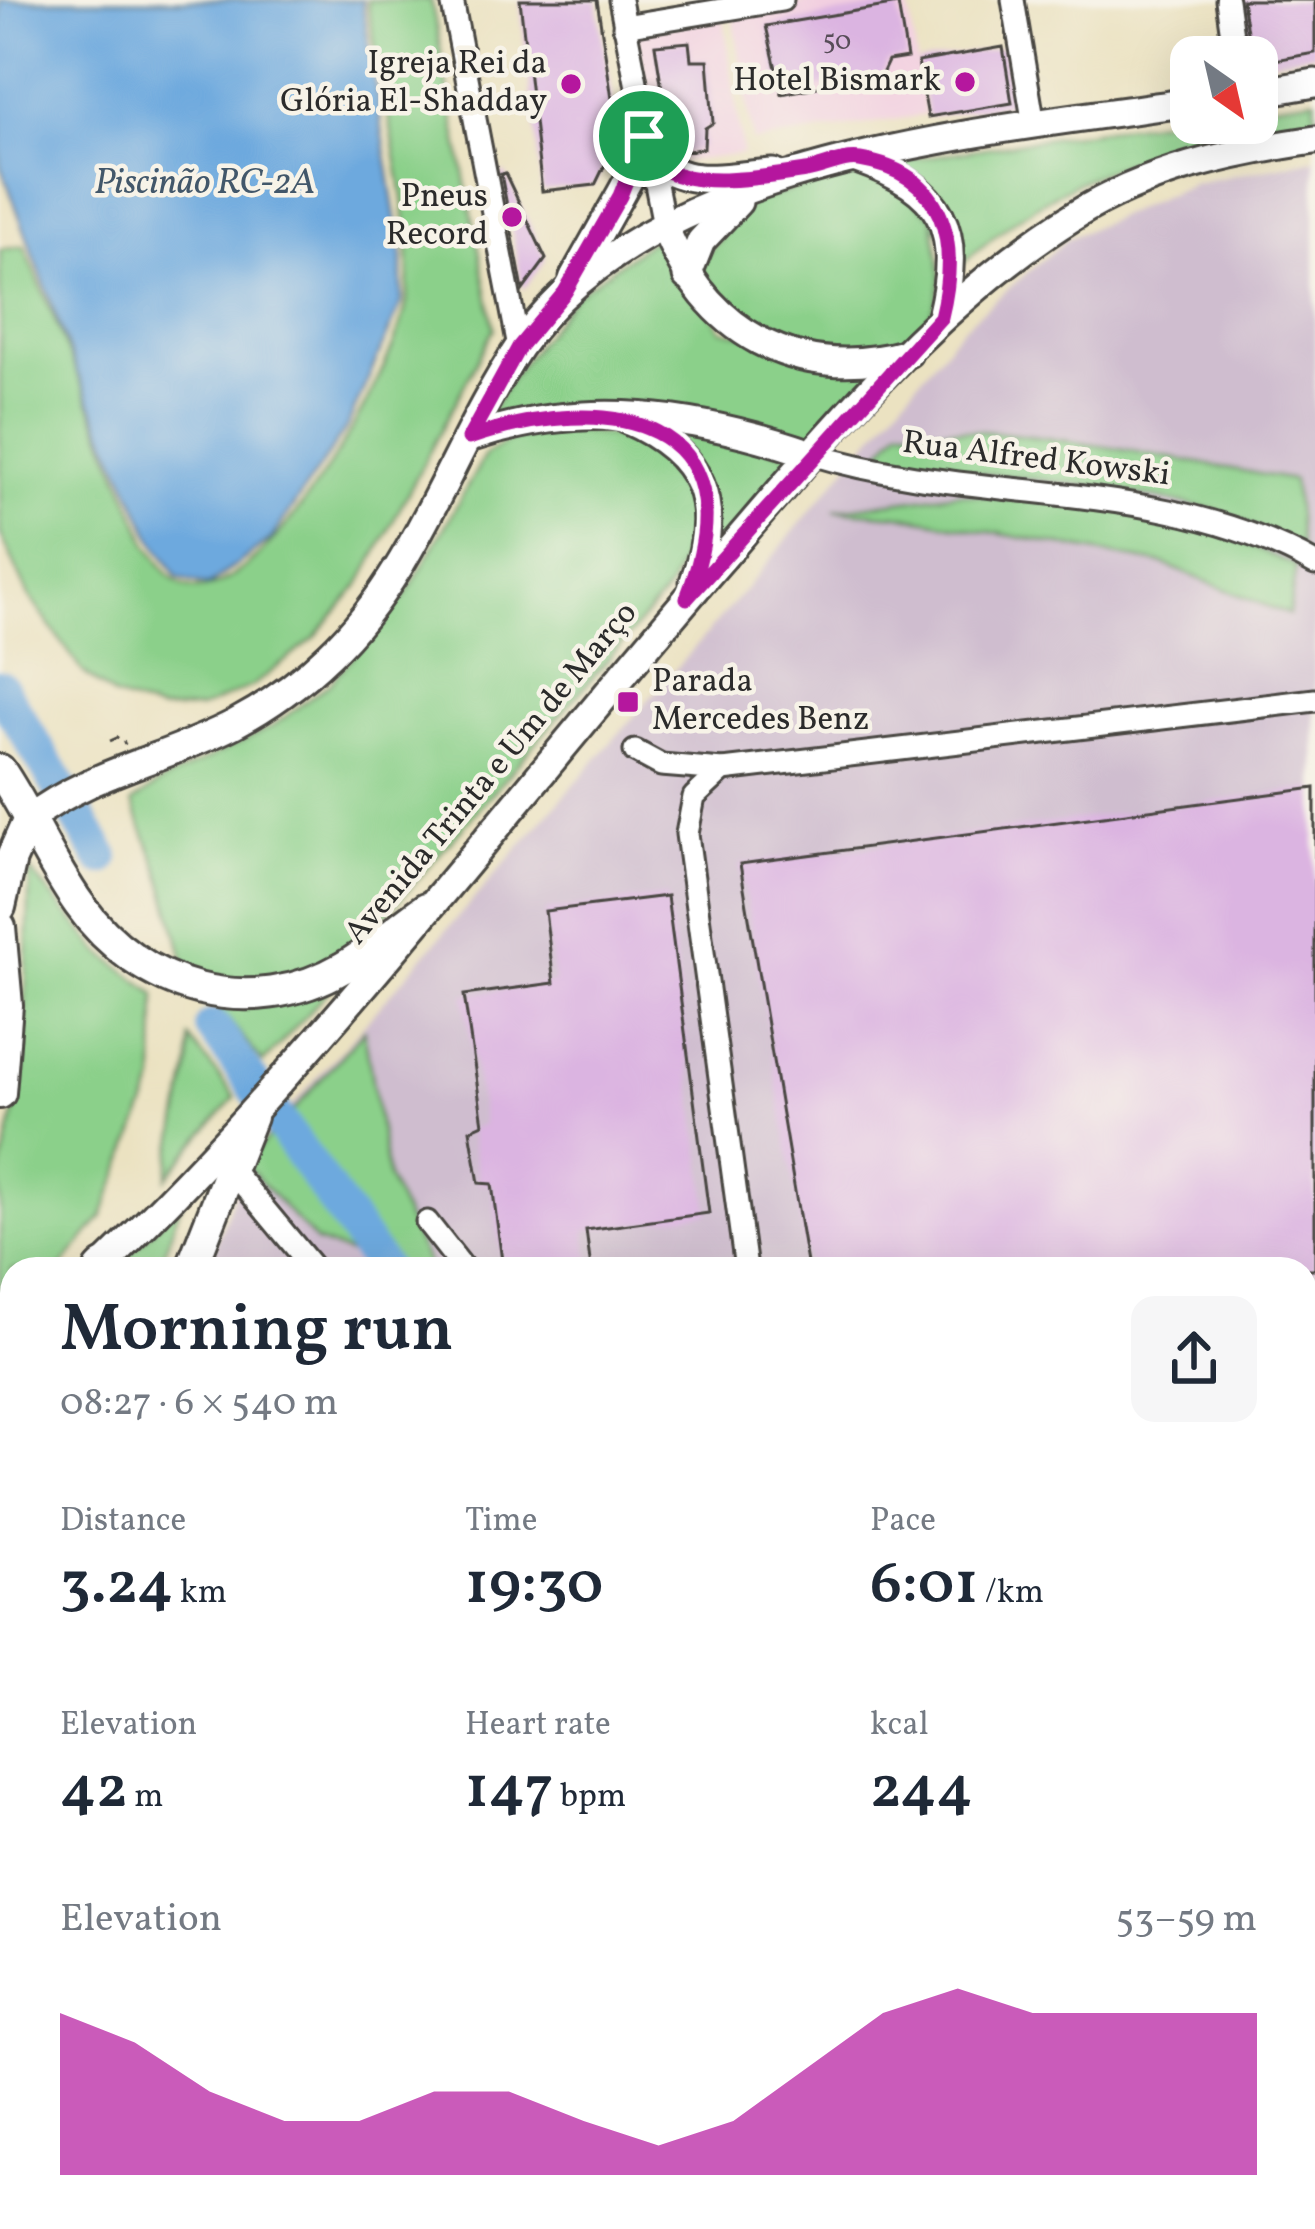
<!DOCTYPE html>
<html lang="en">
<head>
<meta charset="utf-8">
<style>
  :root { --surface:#fff; --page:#f6f6f7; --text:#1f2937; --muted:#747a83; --accent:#b5179e }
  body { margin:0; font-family:Vollkorn,serif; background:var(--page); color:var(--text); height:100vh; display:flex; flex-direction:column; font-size:45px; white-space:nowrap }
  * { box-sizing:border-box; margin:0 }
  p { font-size:39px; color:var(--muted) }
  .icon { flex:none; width:66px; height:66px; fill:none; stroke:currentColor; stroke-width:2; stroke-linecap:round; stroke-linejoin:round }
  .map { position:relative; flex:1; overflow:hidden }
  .drawer { position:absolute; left:0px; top:1257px; width:1317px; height:972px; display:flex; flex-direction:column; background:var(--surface); border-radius:36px 36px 0 0; box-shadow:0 12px 48px #0002 }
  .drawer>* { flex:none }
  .needle { width:78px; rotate:146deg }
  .fabs { position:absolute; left:1170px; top:36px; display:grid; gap:24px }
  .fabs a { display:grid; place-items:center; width:108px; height:108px; border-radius:24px; background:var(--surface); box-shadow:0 12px 48px #0002; font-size:60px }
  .pin { position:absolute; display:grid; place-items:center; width:102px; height:102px; color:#fff; margin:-51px; border:6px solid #fff; border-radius:50%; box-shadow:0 3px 12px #0007 }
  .round { display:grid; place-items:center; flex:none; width:126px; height:126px; border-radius:24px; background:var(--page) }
  .headline { display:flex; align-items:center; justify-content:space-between; height:204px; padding:0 60px }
  h1 { font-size:66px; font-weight:600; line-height:90px }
  .stats { display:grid; grid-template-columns:repeat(3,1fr); gap:18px; height:204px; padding:12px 60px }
  .stats div { display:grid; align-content:center }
  .stats b { font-size:60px; font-weight:600 }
  .stats small { font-size:33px; font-weight:400 }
  .stats p { font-size:33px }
  .chart { height:336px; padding:24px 60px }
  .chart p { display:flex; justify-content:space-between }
  .chart svg { width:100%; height:216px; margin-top:12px; fill:var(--accent); opacity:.7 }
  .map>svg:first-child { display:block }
</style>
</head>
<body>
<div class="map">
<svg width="1315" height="2229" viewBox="0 0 1315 2229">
  <rect width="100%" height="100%" fill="#f7f3e8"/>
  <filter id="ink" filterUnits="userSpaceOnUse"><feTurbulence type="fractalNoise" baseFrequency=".00833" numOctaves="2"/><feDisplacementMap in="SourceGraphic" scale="24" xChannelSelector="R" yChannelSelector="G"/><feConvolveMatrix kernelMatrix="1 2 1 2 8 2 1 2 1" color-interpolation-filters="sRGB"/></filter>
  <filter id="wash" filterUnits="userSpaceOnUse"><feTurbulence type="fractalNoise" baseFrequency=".004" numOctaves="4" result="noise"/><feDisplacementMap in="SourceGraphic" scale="48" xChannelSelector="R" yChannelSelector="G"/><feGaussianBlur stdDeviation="2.7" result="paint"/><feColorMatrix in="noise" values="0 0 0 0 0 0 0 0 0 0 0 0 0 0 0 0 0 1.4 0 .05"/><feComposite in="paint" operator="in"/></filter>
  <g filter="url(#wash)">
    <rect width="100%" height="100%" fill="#ebe2c1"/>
    <g fill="#f2cfe0">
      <path d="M817 0H908L925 115 753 142 733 14Z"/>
      <path d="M724 19 743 154 682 162 660 148 636 31Z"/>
      <path d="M12 1360V1593L0 1581V1371Z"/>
    </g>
    <path fill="#cfbdcf" d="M1315 159V2229H704L688 2217H1305V1269H206L249 1155 750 584 962 328 1067 239 1194 183Z"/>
    <g fill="#8bd08a" stroke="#5b7e5a" stroke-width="3">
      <path d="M367 0H431L494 328 361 583 314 639 254 685 200 709 159 711 114 697 83 672 29 596 0 533V250L24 246 148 545C160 562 170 585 192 588 267 601 399 364 407 299 417 223 379 81 367 0Z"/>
      <path d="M1315 98V125C1162 148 1072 159 955 271V251L887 163 1191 116V123H1257V106Z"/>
      <path d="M862 169 892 180 932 217C935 237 942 263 940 283 926 386 797 353 739 315 722 304 710 280 698 264L752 202Z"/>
      <path d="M659 235 722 330 891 364 809 449 743 425 485 422 510 379 575 295Z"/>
      <path d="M662 421 800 456 706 569 712 539Z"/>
      <path d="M901 427C1033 429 1163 457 1293 480L1301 548 1216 510 1091 486 904 464 881 451Z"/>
      <path d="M553 429C666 434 725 475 668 590L385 917C316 978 281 990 189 977L160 871 132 803 160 783 273 726 330 683 406 595 485 455 509 440Z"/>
      <path d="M958 493 1111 509 1205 526 1296 566 1289 615 1163 564 899 515 834 510Z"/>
      <path d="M30 870 100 952 156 994 155 1082 102 1218 60 1269H12V1321L0 1332V1176L23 1076Z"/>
      <path d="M330 989 263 1063 218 1007H243Z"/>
      <path d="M364 1030 388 1179 430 1269H393L285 1120Z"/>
      <path d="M190 1039 235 1097 167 1177 190 1063Z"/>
      <path d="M276 1129 376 1269H364L366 1259 316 1242 248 1168 252 1155Z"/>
      <path d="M183 1198 158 1269H116Z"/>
      <path d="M0 1672 12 1684V1865L0 1860Z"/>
      <path d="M0 1939 12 1948V2001L0 1992Z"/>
      <path d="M0 2098 12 2104V2165L0 2157Z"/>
      <path d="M85 2217H187L204 2229H102Z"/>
      <path d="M313 2217H390L407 2229H330Z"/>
      <path d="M518 2217H670L686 2229H535Z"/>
    </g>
    <path fill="#6da9de" stroke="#4c6a84" stroke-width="3" d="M0 0H362L402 256V302L347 427 271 539 208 586 178 578 152 538 77 372 0 164Z"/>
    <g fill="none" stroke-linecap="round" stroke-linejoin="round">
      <g stroke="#6da9de" stroke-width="36">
        <path d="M0 688 102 857"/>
        <path d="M213 1027 382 1269"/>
        <path d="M1305 1611 1315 1610"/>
      </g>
    </g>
    <g id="blocks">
      <g fill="#dbb4e1">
        <path d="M520 0H597L618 138 595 185 542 191Z"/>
        <path d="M1242 0H1315V53L1257 63V57H1251Z"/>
        <path d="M898 4 907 58 888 61 882 74 782 94 766 26Z"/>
        <path d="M689 42 691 60H708L713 123 705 128 704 148 679 153 671 146 655 45Z"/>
        <path d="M1003 47 1012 103 928 117 918 62Z"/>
        <path d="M505 173 546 259 523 290 501 174Z"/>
        <path d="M1315 788V1269H808L740 864Z"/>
        <path d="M667 896 709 1213 586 1230 591 1269H503L492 1184 479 1183 470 1130 483 1124 464 995 554 983 545 911Z"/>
      </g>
    </g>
  </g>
  <g filter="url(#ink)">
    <use href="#blocks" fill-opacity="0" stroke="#484642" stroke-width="3"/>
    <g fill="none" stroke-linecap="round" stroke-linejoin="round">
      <g stroke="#484642" stroke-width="27">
        <g id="minor">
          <path d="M452 0 519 347"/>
          <path d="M620 0 664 225"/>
          <path d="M1013 0 1034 125"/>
          <path d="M1227 0 1235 57"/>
          <path d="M624 26 782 0"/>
          <path d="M812 454C978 505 1159 476 1315 564"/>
          <path d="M635 751 661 765 723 770 694 797 687 834 746 1269"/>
          <path d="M723 770 1315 700"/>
          <path d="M230 1168 314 1269"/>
          <path d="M427 1222 464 1269"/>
          <path d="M1305 1537 1315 1536"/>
          <path d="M1305 1658 1315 1657"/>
          <path d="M1305 1787 1315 1786"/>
          <path d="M734 2217 749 2229"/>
        </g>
      </g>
      <g stroke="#484642" stroke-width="33">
        <g id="major">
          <path d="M1257 93 1315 83"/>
          <path d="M644 136C668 195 719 176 773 173"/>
          <path d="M857 159C944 190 963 227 941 317"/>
          <path d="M664 225C704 331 795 384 908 353"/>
          <path d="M687 276 701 241 738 202"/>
          <path d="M574 277 629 179 644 136"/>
          <path d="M627 420C704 454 723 505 694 582"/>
          <path d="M469 438C585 398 698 415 812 454"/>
          <path d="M29 819C89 772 167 759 234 724 268 706 301 682 329 655 418 571 452 446 519 347 647 159 984 132 1191 102"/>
          <path d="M103 1266C327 1050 514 798 718 563 826 438 933 304 1074 216 1146 171 1232 152 1315 140"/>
        </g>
      </g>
      <g stroke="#484642" stroke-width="36">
        <g id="highway">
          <path d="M0 770C29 813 49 862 79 904 140 990 250 1022 344 967 373 950 399 927 426 908"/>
          <path d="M0 907 11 859 29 819"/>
          <path d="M0 927 7 1005 0 1093"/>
          <path d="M100 1269 103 1266"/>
          <path d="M191 1269 251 1117"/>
          <path d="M0 1316 12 1317"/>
          <path d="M0 1359 12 1348"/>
          <path d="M0 1645 12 1658"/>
          <path d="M0 1880 12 1883"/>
          <path d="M0 1908 12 1916"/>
          <path d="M0 2023 12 2032"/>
          <path d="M0 2057 12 2066"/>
          <path d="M0 2086 12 2091"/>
          <path d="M0 2179 12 2187"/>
          <path d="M0 2211 35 2229"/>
          <path d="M52 2217 69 2229"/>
          <path d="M228 2217 245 2229"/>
          <path d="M268 2217 285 2229"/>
          <path d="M444 2217 460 2229"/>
        </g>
      </g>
      <path stroke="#484642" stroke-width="3" stroke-dasharray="9 9" stroke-linecap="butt" d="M110 741 121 736 125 745"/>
      <use href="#minor" stroke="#fff" stroke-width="21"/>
      <use href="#major" stroke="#fff" stroke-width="27"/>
      <use href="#highway" stroke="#fff" stroke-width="30"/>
    </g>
  </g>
  <g fill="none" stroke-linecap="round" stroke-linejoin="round" filter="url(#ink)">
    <g stroke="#fff" stroke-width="24">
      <path id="route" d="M644 136 658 166C693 190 766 177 805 171 823 169 843 157 860 160 948 174 959 244 941 317L687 598C758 417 607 390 469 438L519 347 565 292 620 196Z"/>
    </g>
    <use href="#route" stroke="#b5179e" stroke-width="15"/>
  </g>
  <g fill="#b5179e" stroke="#f7f3e8" stroke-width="4.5">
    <circle cx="965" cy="82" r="12"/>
    <circle cx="571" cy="84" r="12"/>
    <circle cx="512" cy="217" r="12"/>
    <rect x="616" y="690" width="24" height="24" rx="6"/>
  </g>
  <g text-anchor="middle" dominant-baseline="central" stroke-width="9" stroke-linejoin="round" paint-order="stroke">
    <g font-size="27" fill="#574d58">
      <text x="837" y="42">50</text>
    </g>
    <g font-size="33" fill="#2b2b2b" stroke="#f7f3e8" text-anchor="end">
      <text x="547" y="65">Igreja Rei da<tspan x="547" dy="38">Glória El-Shadday</tspan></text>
      <text x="941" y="82">Hotel Bismark</text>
      <text x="488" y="198">Pneus<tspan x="488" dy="38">Record</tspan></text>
      <text x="652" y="683" text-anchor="start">Parada<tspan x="652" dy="38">Mercedes Benz</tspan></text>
    </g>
    <g font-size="33" fill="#2b2b2b" stroke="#f7f3e8">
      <text transform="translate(1036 460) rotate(7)">Rua Alfred Kowski</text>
      <text transform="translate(492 774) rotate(-50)">Avenida Trinta e Um de Março</text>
    </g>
    <g font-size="36" font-style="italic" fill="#42576a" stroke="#f7f3e8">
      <text x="205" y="184">Piscinão RC-2A</text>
    </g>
  </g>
</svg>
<div class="fabs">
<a><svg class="needle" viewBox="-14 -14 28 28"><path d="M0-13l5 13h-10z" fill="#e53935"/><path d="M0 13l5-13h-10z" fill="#747a83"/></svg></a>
</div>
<div class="pin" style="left:644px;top:136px;background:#1e9e55"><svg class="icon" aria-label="arrive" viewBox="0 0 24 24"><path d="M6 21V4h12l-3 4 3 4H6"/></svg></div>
<section class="drawer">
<div class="headline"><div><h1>Morning run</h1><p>08:27 · 6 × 540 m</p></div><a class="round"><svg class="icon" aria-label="share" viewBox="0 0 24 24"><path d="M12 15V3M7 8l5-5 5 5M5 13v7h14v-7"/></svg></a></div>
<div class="stats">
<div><p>Distance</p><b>3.24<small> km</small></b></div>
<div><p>Time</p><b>19:30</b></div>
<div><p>Pace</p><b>6:01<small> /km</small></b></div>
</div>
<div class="stats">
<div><p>Elevation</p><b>42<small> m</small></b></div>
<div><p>Heart rate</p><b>147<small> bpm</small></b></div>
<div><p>kcal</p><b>244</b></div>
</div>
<div class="chart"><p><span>Elevation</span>53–59 m</p>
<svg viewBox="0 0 160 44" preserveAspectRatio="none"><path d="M0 44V11L10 17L20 27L30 33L40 33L50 27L60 27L70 33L80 38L90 33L100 22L110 11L120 6L130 11L140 11L150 11L160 11V44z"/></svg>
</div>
</section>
</div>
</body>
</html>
